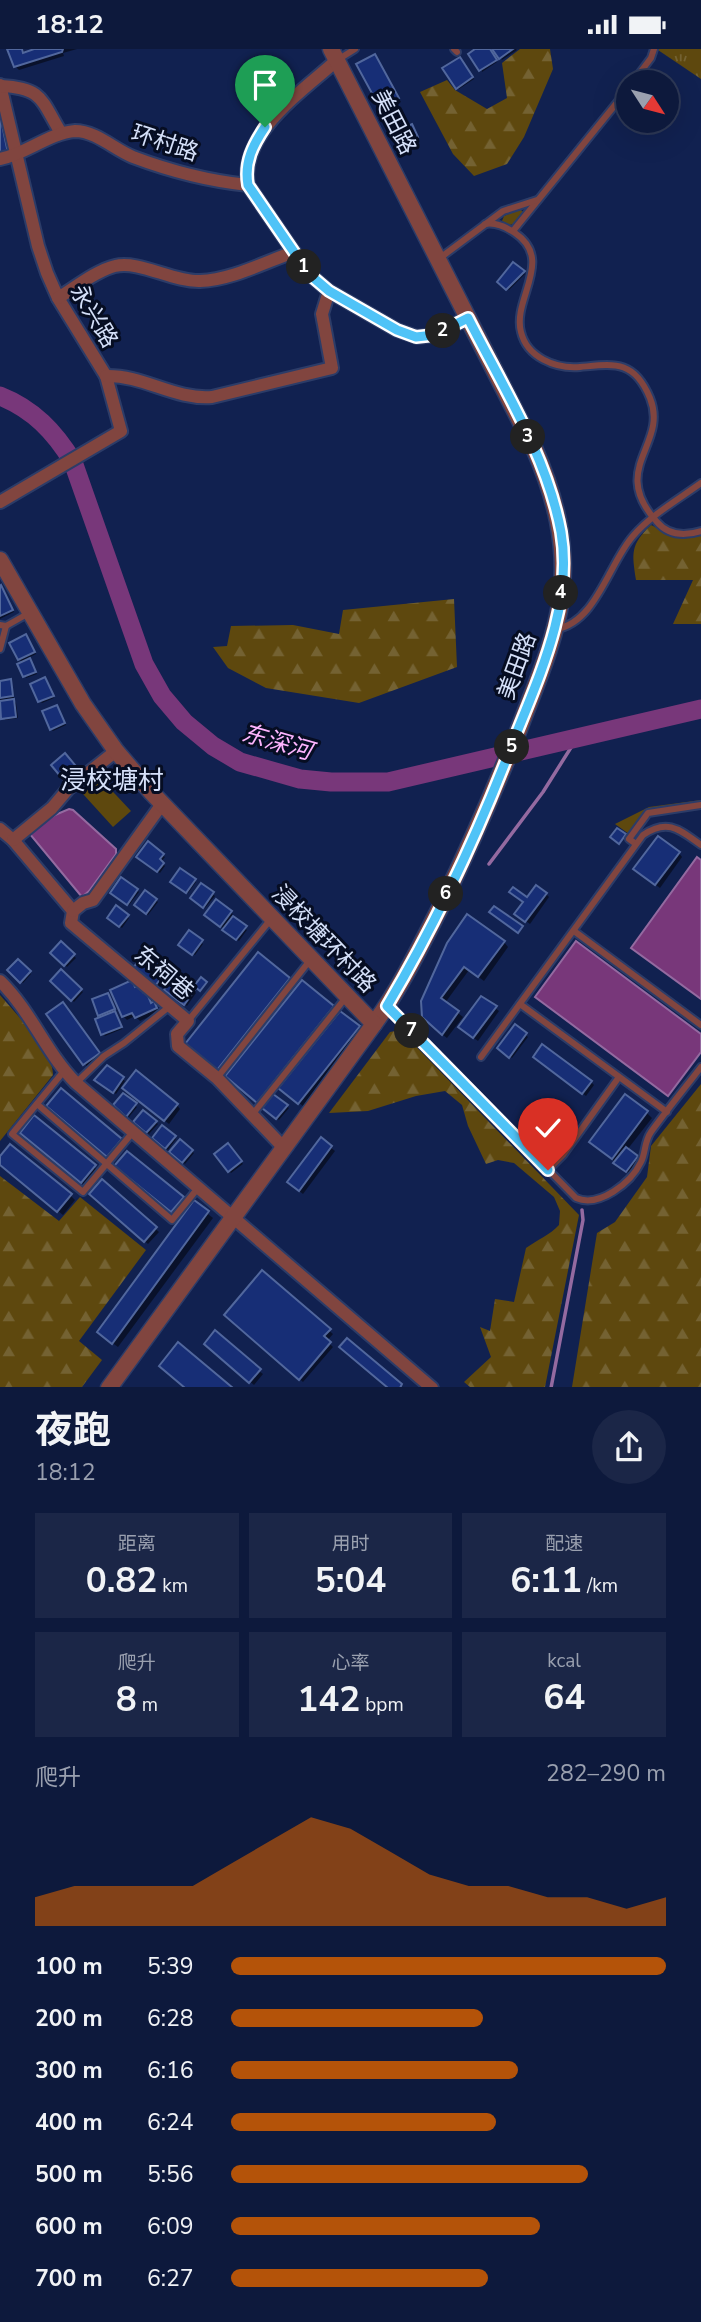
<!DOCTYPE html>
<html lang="zh">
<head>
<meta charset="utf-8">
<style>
  :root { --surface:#0d193c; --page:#1b2647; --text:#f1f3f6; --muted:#9aa0af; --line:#2d3856; --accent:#b45309 }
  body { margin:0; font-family:"Nunito Sans","Noto Sans SC",sans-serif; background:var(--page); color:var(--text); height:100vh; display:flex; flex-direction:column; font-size:26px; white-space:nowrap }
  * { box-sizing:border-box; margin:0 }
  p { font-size:23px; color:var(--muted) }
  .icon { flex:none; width:38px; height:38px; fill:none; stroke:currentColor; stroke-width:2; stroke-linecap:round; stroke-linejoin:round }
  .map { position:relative; height:1338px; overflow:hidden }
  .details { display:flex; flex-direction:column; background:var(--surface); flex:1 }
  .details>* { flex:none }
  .needle { width:46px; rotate:126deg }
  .fabs { position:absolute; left:616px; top:21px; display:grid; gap:14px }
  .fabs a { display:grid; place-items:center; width:63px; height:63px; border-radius:50%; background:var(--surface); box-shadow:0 7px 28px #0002,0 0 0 2px var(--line); font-size:35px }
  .pin { position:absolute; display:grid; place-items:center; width:60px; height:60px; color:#fff; margin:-72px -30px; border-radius:50% 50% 50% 0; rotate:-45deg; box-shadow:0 0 7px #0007 }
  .pin .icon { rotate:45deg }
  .km { position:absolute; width:35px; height:35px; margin:-18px; border-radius:50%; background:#222; color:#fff; font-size:19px; line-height:35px; text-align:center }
  .round { display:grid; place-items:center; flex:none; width:74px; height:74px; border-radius:37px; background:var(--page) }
  .headline { display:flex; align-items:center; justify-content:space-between; height:119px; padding:0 35px }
  h1 { font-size:38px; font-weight:700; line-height:52px }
  .metrics { display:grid; grid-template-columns:repeat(3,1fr); gap:10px; height:119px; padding:7px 35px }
  .metrics div { display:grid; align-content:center; border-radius:0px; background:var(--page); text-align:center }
  .metrics b { font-size:35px; font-weight:700 }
  .metrics small { font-size:19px; font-weight:400 }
  .metrics p { font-size:19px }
  .chart { height:196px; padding:14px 35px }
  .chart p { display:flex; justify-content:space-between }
  .chart svg { width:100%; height:126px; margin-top:7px; fill:var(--accent); opacity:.7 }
  ul { padding:0 35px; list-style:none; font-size:23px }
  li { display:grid; grid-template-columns:112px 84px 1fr; align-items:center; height:52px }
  li i { height:18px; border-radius:9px; background:var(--accent) }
  .status { display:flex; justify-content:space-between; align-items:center; height:49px; padding:0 35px; background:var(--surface); direction:ltr }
  .status svg { height:19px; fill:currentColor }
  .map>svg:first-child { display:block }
</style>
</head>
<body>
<div class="status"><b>18:12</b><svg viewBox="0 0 49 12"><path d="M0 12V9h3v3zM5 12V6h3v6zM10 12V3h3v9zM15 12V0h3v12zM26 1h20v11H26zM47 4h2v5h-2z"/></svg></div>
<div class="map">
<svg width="701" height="1339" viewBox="0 0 701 1339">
  <defs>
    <pattern id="grass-tufts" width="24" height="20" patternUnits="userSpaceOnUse" patternTransform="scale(1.75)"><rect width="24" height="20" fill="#5e480e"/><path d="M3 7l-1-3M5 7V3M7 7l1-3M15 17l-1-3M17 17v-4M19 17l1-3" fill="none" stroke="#746232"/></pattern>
    <pattern id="forest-firs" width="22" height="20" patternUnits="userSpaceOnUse" patternTransform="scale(1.75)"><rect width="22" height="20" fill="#5e480e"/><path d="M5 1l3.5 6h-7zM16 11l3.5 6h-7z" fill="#746232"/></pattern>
  </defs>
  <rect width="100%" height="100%" fill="#112150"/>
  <g fill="url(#grass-tufts)">
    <path d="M701 0V30L658 1 659 0Z"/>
    <path d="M520 160 523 163 514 175 509 176 502 172 504 167Z"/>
    <path d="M701 751V753L647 761 629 785 615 775 649 758Z"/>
  </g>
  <g fill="url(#forest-firs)">
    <path d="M520 0H550L553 20 524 88 507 115 474 127 453 105 420 43 447 31 455 41 487 60 507 49 502 14Z"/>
    <path d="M651 476C672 486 676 494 701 486V575H673L693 531H636C632 504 630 496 651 476Z"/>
    <path d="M454 550 457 618 359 654 266 639 228 619 213 598 227 597 231 577 293 576 339 585 343 561Z"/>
    <path d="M0 946C15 964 54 1003 53 1026L0 1092Z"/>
    <path d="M400 981 579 1166 545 1338H470L464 1333 491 1308 480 1278 490 1282 495 1250 514 1253 526 1199C537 1191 550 1186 559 1176L560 1162 554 1148 514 1114 498 1111 486 1115 468 1077 462 1056 445 1042 416 1047 368 1062 329 1064 390 983Z"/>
    <path d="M701 1035V1338H572L597 1184 615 1173 647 1128 651 1097Z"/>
    <path d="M0 1127 59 1172 80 1148 146 1201 79 1292 102 1311 82 1338H0Z"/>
  </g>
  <path fill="#5e480e" d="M100 729 131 762 113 778 83 745Z"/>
  <g fill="#78377a" stroke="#946aa0" stroke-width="2">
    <path d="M69 760 73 761 116 800V805L89 842 82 848 29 784 55 766Z"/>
    <path d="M697 808 701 811V950L631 899Z"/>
    <path d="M576 892 701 985V1003L668 1047 535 948Z"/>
  </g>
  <g fill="#0007">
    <path d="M9 0H23L25 5 39 0H77L63 4 64 7 19 21 15 17Z"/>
    <path d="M478 0H489L497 13 482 23Z"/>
    <path d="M494 0H516L517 1 502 11Z"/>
    <path d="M375 7 401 53 385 62 359 15Z"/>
    <path d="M461 12 474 30 459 40 457 39Z"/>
    <path d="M0 67 3 70 10 108 0 110Z"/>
    <path d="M413 79 419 90 403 99 401 97Z"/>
    <path d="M513 215 525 225 509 241 499 233Z"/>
    <path d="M0 539 14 563 0 570Z"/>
    <path d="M28 589 36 605 28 609 37 625 26 629 23 614 19 610Z"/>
    <path d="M45 630 54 649 42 654 40 652Z"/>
    <path d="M11 632 14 649H11L16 654 18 669 5 671 0 650V633Z"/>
    <path d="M57 658 66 676 53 682 51 680Z"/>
    <path d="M148 795 165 808 161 813 165 817 160 824 141 810Z"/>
    <path d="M679 804 682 808 660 839 639 823Z"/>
    <path d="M181 821 196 833 188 844 174 834Z"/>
    <path d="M201 837 215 847 205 859 194 851Z"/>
    <path d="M137 841 139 843 129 856 114 845Z"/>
    <path d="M146 843 158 853 148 866 136 856Z"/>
    <path d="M546 845 549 848 530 875 520 868 527 851Z"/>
    <path d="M217 852 233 865 231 868 247 881 239 892 206 865Z"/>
    <path d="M116 859 129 869 122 879 109 869Z"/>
    <path d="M190 884 203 895 195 906 183 898Z"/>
    <path d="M504 893 508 898 484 932 469 921 445 954 463 968 447 989 435 980 448 895Z"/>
    <path d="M61 895 76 909 67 918 53 904Z"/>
    <path d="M18 912 31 925 23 934 9 921Z"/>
    <path d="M168 920 171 924 159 940 138 923Z"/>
    <path d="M61 923 83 943 74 953 52 932Z"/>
    <path d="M176 928 196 944 187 957 167 940Z"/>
    <path d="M289 930 294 935 223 1025 192 1000Z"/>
    <path d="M132 933 137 940 140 938 149 947 159 963 140 972 135 967 127 971 123 967Z"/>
    <path d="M302 933 363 984 304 1058 279 1037 272 1046 289 1059 279 1071 232 1032Z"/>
    <path d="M108 946 122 980 105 987 103 985V969L100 966Z"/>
    <path d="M66 959 102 1009 88 1019 49 965Z"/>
    <path d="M495 959 499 962 478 992 464 982Z"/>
    <path d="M516 978 528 988 512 1009 500 999Z"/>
    <path d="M538 1011 591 1033 594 1036 586 1047Z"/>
    <path d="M107 1019 125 1032 116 1045 98 1033Z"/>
    <path d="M128 1042 177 1056 180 1060 169 1075Z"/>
    <path d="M123 1046 137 1058 129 1068 115 1056Z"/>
    <path d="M144 1063 158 1075 149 1085 135 1073Z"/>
    <path d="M647 1064 652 1069 627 1101 639 1110 629 1124 596 1098Z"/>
    <path d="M163 1078 176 1090 168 1101 154 1089Z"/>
    <path d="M27 1088 94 1118 99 1123 87 1138Z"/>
    <path d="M321 1091 335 1102 303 1145 293 1137Z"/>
    <path d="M180 1093 194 1104 185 1115 171 1103Z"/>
    <path d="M228 1097 243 1115 231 1124 216 1106Z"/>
    <path d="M0 1110 70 1146 75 1151 63 1166 3 1117Z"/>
    <path d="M120 1121 182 1149 186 1153 175 1165Z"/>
    <path d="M102 1133 159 1183 148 1195 91 1145Z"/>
    <path d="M194 1154 213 1169 118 1298 104 1288Z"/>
    <path d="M262 1224 333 1285 327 1292 333 1298 303 1333 226 1266Z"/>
    <path d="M209 1298 259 1322 263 1325 254 1336Z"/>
  </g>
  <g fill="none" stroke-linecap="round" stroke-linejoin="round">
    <g stroke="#946aa0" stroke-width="3.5">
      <path d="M489 815 543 743 577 689"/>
      <path d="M551 1339 583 1171 582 1161"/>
    </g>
    <path stroke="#78377a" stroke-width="19" d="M0 347C33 360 55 383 73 413L144 615 162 647 184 673 213 697 240 713 300 730 331 733H388L701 660"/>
  </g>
  <g fill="#172e76" stroke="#51679d" stroke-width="2">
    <path d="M7 0H22L23 4 34 0H63L62 3 14 18Z"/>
    <path d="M475 0H490L497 11 479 22 468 5Z"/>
    <path d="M492 0H513L499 10Z"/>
    <path d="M375 5 399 49 380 59 356 15Z"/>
    <path d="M460 8 473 28 456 40 442 19Z"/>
    <path d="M0 66 8 104 0 106Z"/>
    <path d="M412 75 418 88 399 98 393 84Z"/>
    <path d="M513 213 525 222 506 241 497 233Z"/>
    <path d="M1 536 13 561 0 567V537Z"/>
    <path d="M26 585 35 603 18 611 9 594Z"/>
    <path d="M30 609 36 623 23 628 17 615Z"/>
    <path d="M45 628 54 647 38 653 30 635Z"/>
    <path d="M11 630 13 647 0 649V632Z"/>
    <path d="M14 650 16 668 1 670 0 652Z"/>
    <path d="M57 656 65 674 50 681 42 662Z"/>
    <path d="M65 704 80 722 66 734 51 716Z"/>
    <path d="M617 779 626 785 619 795 610 788Z"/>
    <path d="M658 787 680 803 655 836 633 820Z"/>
    <path d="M148 792 164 805 160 810 164 814 157 823 136 808Z"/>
    <path d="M180 819 196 830 186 844 170 833Z"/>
    <path d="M121 828 138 840 127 856 110 844Z"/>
    <path d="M201 834 214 843 203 859 190 849Z"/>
    <path d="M536 836 547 844 525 873 514 865 523 853 509 843 513 838 527 848Z"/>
    <path d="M145 841 157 850 146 865 134 856Z"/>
    <path d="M216 850 232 862 220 878 204 866Z"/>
    <path d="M116 856 129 866 119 878 107 869Z"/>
    <path d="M494 857 523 877 518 884 489 863Z"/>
    <path d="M467 865 505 892 478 928 464 918 441 949 459 962 442 986 422 968 421 952 447 894Z"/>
    <path d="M233 867 247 877 236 891 222 881Z"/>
    <path d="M189 881 203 891 192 906 178 896Z"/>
    <path d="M61 892 75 905 64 917 50 904Z"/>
    <path d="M147 902 169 919 155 937 132 920Z"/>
    <path d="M258 903 290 929 217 1021 185 995Z"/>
    <path d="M18 910 31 922 20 934 7 921Z"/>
    <path d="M61 920 82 940 71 952 50 932Z"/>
    <path d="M175 926 195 941 184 956 164 941Z"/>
    <path d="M201 928 207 933 200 942 194 937Z"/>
    <path d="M132 931 135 938 140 936 143 943 146 942 151 954 154 952 157 959 135 969 132 964 122 968 110 941Z"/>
    <path d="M302 931 334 957 257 1054 225 1027Z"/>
    <path d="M108 944 115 960 98 967 92 950Z"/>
    <path d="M481 947 497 957 473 989 458 978Z"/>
    <path d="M63 953 100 1004 83 1016 46 965Z"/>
    <path d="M115 962 122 978 101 986 95 970Z"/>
    <path d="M340 962 360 977 298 1055 278 1039Z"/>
    <path d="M515 975 527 984 509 1009 497 999Z"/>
    <path d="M542 995 592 1032 582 1045 533 1008Z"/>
    <path d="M107 1016 124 1028 113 1044 94 1031Z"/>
    <path d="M136 1021 178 1055 164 1072 122 1039Z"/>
    <path d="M61 1039 122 1090 107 1108 46 1057Z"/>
    <path d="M123 1044 137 1054 126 1068 113 1056Z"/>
    <path d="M273 1045 288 1056 276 1070 262 1059Z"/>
    <path d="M625 1045 648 1062 612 1110 589 1093Z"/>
    <path d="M143 1061 157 1072 146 1084 133 1073Z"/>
    <path d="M34 1066 96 1116 81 1134 20 1084Z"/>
    <path d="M162 1076 176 1087 165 1100 152 1089Z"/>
    <path d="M321 1088 332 1097 299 1142 287 1133Z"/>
    <path d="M180 1090 193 1101 182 1114 169 1103Z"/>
    <path d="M228 1094 242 1112 228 1123 214 1105Z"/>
    <path d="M10 1095 72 1145 57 1163 0 1116V1107Z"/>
    <path d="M626 1098 638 1107 626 1123 613 1114Z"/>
    <path d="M127 1102 184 1148 171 1163 114 1117Z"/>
    <path d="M102 1130 157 1178 144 1193 89 1145Z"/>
    <path d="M194 1151 209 1162 112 1295 97 1283Z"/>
    <path d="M262 1221 331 1280 324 1287 331 1293 299 1331 224 1266Z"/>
    <path d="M215 1281 261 1320 249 1334 204 1295Z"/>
    <path d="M347 1289 402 1335 400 1339H388L339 1298Z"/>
    <path d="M178 1293 233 1339H185L159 1317Z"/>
  </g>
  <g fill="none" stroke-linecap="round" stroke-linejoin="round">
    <g stroke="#2c3c68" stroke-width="10">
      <g id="service">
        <path d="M454 0 457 3"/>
        <path d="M339 10 355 0"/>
        <path d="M633 33 651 9 654 0"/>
        <path d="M485 175C496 173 506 178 515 184 555 211 512 250 521 283 527 308 555 320 580 318 613 315 634 310 650 349 669 396 608 419 657 473 669 487 685 487 701 482"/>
        <path d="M513 182 628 40"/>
        <path d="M440 209 503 162 537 151"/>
        <path d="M0 576 6 577 29 564"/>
        <path d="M556 580C596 574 609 514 633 487 651 466 679 450 701 434"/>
        <path d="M0 600 6 577"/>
        <path d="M636 795 629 790 648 764 701 756"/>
        <path d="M574 882 701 976"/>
        <path d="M520 955 667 1063"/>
        <path d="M389 958 576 1149C599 1159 631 1134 641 1113 646 1103 644 1093 651 1083 667 1061 684 1040 701 1018"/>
        <path d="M188 972 271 870"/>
        <path d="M481 1008 643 786C668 769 680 781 701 796"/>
        <path d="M64 1022 12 1085 83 1143 133 1083"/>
        <path d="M217 1029 311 910"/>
        <path d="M76 1034 104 1007 124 994 170 957"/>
        <path d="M37 1055 172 1171 198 1139"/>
        <path d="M252 1066 347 947"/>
        <path d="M548 1121 563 1106 619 1028"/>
      </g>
    </g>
    <g stroke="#2c3c68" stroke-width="16">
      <g id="minor">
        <path d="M0 36 38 197 47 224 58 249 106 327 121 382 0 453"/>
        <path d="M1 37C43 39 41 51 61 84"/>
        <path d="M0 110C26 105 49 84 75 82 96 82 115 101 133 108 170 122 209 132 248 136L309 225 329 242 397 281 417 288 434 286 468 269"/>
        <path d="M248 136C239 84 303 42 337 11"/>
        <path d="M58 249C73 240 97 221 115 217 139 211 173 233 200 232 231 231 265 213 294 203"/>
        <path d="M106 327C144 326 174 351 212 348L332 319 322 265 329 242"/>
        <path d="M0 780 13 791 73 862 71 874 188 972 177 985 178 997 217 1029 284 1099"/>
        <path d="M13 791 52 759 68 740 116 702"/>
        <path d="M73 862 83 854 93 851 162 755"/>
        <path d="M0 932C31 962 46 1004 76 1034L432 1339"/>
      </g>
    </g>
    <g stroke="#2c3c68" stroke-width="19">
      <g id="tertiary">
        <path d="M331 0 534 399C555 447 568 496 561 549 555 594 535 637 519 680 495 740 470 797 442 855 421 896 401 938 374 975"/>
        <path d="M0 511 83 655 116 702 152 744 374 975 109 1339"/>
      </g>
    </g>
    <use href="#service" stroke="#81453f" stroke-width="6"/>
    <use href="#minor" stroke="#81453f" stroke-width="12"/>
    <use href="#tertiary" stroke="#81453f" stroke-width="16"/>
  </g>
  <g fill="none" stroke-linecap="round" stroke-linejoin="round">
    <g stroke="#fff" stroke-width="14">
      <path id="route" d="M265 78C253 96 244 113 248 136L309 225 329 242 397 281 416 288 434 286 468 269C503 338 547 407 561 483 573 554 541 623 515 688 480 780 438 871 387 957L548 1121"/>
    </g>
    <use href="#route" stroke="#4fc3f7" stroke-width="9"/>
  </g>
  <g text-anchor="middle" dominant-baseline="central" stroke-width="6" stroke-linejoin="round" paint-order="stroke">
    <g font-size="23" fill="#d5e0f9" stroke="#060d22">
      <text transform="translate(394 73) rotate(63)">美田路</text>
      <text transform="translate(165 94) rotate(18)">环村路</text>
      <text transform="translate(94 267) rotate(59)">永兴路</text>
      <text transform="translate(517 617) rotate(-70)">美田路</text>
      <text transform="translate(324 890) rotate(46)">浸校塘环村路</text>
      <text transform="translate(164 924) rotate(40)">东祠巷</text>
    </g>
    <g font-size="24" font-style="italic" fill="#fdb4fe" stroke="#060d22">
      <text transform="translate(277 693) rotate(16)">东深河</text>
    </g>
    <g font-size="26" fill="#d5e0f9" stroke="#060d22">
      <text x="112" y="731">浸校塘村</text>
    </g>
  </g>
</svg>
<div class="fabs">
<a><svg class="needle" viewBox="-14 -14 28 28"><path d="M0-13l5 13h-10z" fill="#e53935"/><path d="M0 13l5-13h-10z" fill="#9aa0af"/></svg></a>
</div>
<div class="pin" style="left:265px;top:78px;background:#1e9e55"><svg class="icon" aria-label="arrive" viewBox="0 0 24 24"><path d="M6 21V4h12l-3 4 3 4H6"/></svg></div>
<div class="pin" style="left:548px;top:1121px;background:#d93025"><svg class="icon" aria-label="check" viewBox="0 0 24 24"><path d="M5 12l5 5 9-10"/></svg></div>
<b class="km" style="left:304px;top:218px">1</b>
<b class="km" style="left:443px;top:282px">2</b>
<b class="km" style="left:528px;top:388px">3</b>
<b class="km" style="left:561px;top:544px">4</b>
<b class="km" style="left:512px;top:698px">5</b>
<b class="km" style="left:446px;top:845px">6</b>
<b class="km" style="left:412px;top:982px">7</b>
</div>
<section class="details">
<div class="headline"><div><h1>夜跑</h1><p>18:12</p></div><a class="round"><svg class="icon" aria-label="share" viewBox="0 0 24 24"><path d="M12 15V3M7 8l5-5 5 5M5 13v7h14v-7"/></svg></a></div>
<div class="metrics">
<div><p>距离</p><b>0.82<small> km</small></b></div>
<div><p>用时</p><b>5:04</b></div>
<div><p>配速</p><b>6:11<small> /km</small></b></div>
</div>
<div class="metrics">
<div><p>爬升</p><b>8<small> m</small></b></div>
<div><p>心率</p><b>142<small> bpm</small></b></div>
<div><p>kcal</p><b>64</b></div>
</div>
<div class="chart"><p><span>爬升</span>282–290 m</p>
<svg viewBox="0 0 160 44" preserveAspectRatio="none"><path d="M0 44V34L10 30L20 30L30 30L40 30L50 22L60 14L70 6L80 10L90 18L100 26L110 30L120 30L130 34L140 34L150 38L160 34V44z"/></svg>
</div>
<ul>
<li><b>100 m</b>5:39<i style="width:100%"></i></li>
<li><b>200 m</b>6:28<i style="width:58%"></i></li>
<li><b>300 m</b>6:16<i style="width:66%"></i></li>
<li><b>400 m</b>6:24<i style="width:61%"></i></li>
<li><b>500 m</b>5:56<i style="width:82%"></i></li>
<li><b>600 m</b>6:09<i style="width:71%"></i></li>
<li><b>700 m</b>6:27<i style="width:59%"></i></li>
</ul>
</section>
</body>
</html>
